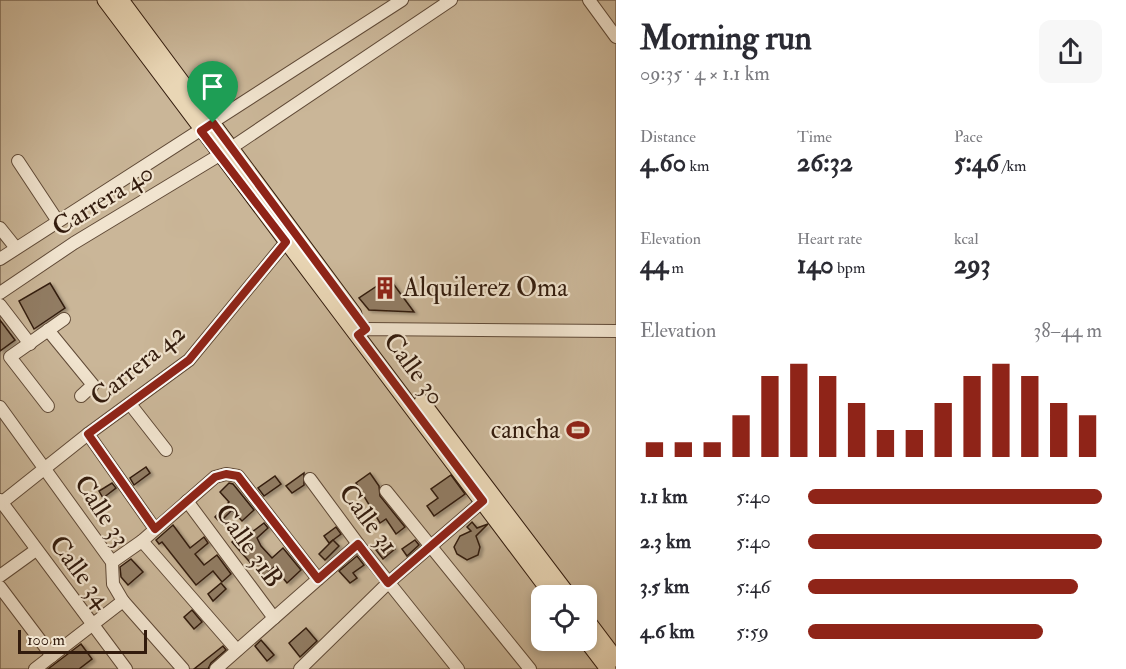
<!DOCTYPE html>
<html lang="en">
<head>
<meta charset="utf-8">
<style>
  :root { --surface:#fff; --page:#f7f7f7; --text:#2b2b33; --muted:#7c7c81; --accent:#8f2418 }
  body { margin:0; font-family:"IM FELL Double Pica",serif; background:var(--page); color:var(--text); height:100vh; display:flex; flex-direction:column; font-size:22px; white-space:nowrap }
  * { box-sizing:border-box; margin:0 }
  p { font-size:20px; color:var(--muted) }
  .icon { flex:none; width:33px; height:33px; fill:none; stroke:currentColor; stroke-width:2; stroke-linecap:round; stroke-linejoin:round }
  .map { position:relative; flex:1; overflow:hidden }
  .side { display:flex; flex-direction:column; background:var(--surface); width:510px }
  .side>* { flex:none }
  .fabs { position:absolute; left:531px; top:585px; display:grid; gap:12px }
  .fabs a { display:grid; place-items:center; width:66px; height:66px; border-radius:12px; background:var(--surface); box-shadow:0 3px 9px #0003; font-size:30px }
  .scale { position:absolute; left:18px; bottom:15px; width:129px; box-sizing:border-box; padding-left:6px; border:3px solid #321b0d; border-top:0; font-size:16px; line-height:21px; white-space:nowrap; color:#321b0d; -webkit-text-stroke:4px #f1e4cf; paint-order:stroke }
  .pin { position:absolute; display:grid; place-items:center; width:51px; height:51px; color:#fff; margin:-62px -26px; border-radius:50% 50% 50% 0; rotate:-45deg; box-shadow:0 0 6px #0007 }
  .pin .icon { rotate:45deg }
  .round { display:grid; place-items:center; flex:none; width:63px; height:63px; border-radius:12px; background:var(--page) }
  .summary { display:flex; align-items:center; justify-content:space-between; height:102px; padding:0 24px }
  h1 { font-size:33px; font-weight:700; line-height:45px }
  .stats { display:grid; grid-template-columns:repeat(3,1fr); gap:9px; height:102px; padding:6px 24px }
  .stats div { display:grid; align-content:center }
  .stats b { font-size:26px; font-weight:700 }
  .stats small { font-size:16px; font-weight:400 }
  .stats p { font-size:16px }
  .chart { height:168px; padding:12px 24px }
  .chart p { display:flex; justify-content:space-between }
  .chart svg { width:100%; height:108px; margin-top:6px; stroke:var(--accent); stroke-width:6 }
  ul { padding:0 24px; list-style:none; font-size:20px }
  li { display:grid; grid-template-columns:96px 72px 1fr; align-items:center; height:45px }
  li i { height:15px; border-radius:8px; background:var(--accent) }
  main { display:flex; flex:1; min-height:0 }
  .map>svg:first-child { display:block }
</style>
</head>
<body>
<main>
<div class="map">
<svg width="616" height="669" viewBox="0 0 616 669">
  <defs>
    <filter id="shadow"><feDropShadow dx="3" dy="2" stdDeviation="1.5" flood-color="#0004"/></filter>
  </defs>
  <rect width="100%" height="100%" fill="#e9d6b5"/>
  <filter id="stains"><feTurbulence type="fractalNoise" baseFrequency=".00333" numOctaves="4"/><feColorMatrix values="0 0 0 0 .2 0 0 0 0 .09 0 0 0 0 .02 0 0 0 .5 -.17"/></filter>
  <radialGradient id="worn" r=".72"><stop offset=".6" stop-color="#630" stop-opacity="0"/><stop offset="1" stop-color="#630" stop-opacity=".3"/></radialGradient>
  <path fill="#cab698" stroke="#7e6852" stroke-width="1.5" fill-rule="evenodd" d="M0 0H616V669H0ZM542 596H586V640H542Z"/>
  <g fill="#917c64" stroke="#321b0d" stroke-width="1.5" filter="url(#shadow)">
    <path d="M389 278 414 312 369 310 359 298Z"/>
    <path d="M50 283 65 308 34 329 19 301Z"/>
    <path d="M0 320 15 340 0 351Z"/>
    <path d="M146 467 150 473 134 485 130 478Z"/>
    <path d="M304 473V485L292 493 286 486Z"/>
    <path d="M370 473 379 486 380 496 405 527 396 534 386 519 380 523 356 483Z"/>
    <path d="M451 475 465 494 434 516 427 506 438 498 431 489Z"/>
    <path d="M275 476 281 484 264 496 258 488Z"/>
    <path d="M112 483 116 488 103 498 99 491Z"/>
    <path d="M229 483 233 484 254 510 242 521 232 510 220 522 215 517 229 502 220 492Z"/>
    <path d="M472 522 477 528 488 524 476 536 480 547 478 555 467 560 457 554 454 547 460 536 471 531 467 527Z"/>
    <path d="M264 523 268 528 257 538 261 546 272 558 283 548 301 570 287 583 274 567 263 577 232 542 248 527 252 532Z"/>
    <path d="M173 525 190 548 204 537 208 543 195 554 204 565 217 555 231 574 222 582 213 571 196 585 162 542 159 544 156 540Z"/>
    <path d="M336 527 341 534 329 543 324 536Z"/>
    <path d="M333 540 339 546 325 560 319 554Z"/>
    <path d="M415 540 419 545 407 556 402 549Z"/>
    <path d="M389 541 395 549 383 559 376 550Z"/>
    <path d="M357 556 364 565 353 573 357 578 350 583 339 571Z"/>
    <path d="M131 559 143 572 128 585 121 577 120 567Z"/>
    <path d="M221 583 226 589 213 601 208 594Z"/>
    <path d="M192 610 202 622 194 629 184 617Z"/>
    <path d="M306 628 317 641 300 657 289 643Z"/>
    <path d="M261 640 274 655 267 661 255 646Z"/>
    <path d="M81 644 92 659 79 669H48Z"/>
    <path d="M223 646 226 650 211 663 208 669H194Z"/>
  </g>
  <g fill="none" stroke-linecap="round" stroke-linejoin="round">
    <g stroke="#604a37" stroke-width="14">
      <g id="minor">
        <path d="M589 0 616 37"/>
        <path d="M18 161 57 220"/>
        <path d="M0 228 16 248"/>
        <path d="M0 259 402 0"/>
        <path d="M0 293 74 243 231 148 451 0"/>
        <path d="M0 305 30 344"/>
        <path d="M48 330 93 385 81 396"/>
        <path d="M358 335 366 329 616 331"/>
        <path d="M130 404 166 450"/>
        <path d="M48 406 10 357 64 319"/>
        <path d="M0 407 112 562 113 584 123 601 183 669"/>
        <path d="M88 434 155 529"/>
        <path d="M310 479 358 544 458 669"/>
        <path d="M386 491 530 669"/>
        <path d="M0 500 126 669"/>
        <path d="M187 501 274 618"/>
        <path d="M0 504 88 434 189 360 286 242"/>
        <path d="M142 541 237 650"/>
        <path d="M112 562 142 541 215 477 226 474 238 476 318 579"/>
        <path d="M0 576 36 550"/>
        <path d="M0 587 52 656"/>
        <path d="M35 669 123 601"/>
        <path d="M216 669 358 544"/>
        <path d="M300 669 388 583 483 501"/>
      </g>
    </g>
    <g stroke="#321b0d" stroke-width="17">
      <g id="major">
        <path d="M105 0C253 200 405 396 553 596"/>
        <path d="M121 0 354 314"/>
        <path d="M422 402 569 596"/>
        <path d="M586 619 616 659"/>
        <path d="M586 640 608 669"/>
      </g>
    </g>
    <use href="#minor" stroke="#f1e4cf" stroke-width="12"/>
    <use href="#major" stroke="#e9d6b5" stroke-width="15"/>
  </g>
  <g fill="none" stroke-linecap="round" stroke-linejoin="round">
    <g stroke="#fff" stroke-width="12">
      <path id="route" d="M213 123 366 329 358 335 483 501 388 583 358 544 318 579 238 476 226 474 215 477 155 529 88 434 189 360 286 242 201 131Z"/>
    </g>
    <use href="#route" stroke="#8f2418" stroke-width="8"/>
  </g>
  <defs>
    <g id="building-bare" transform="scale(1.8)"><path d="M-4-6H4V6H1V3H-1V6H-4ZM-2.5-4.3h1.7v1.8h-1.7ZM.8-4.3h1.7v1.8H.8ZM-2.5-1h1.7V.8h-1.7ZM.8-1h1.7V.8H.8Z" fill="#8f2418" stroke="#f1e4cf" stroke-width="2.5" paint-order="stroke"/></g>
    <g id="stadium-bare" transform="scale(1.8)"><path d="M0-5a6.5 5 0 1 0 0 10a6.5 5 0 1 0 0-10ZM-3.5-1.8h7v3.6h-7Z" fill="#8f2418" stroke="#f1e4cf" stroke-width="2.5" paint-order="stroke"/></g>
  </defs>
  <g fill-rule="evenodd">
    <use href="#building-bare" x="385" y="288"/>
    <use href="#stadium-bare" x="578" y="430"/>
  </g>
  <g text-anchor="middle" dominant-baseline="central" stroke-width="4.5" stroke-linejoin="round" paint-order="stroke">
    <g font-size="26" fill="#321b0d" stroke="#f1e4cf">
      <text transform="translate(103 200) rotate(-32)">Carrera 40</text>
      <text transform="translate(138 365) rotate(-39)">Carrera 42</text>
      <text transform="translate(414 369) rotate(53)">Calle 30</text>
      <text transform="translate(102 511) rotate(57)">Calle 33</text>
      <text transform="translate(368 519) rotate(53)">Calle 31</text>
      <text transform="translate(249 546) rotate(54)">Calle 31B</text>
      <text transform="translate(80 572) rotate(53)">Calle 34</text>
    </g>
    <g font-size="26" fill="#321b0d" stroke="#f1e4cf" text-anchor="start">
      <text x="403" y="288">Alquilerez Oma</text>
      <text x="560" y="430" text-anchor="end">cancha</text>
    </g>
  </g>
  <rect width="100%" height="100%" filter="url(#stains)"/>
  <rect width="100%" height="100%" fill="url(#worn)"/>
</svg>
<div class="fabs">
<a><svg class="icon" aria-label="locate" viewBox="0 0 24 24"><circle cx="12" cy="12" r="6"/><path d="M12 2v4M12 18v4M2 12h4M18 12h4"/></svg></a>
</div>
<div class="scale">100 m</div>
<div class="pin" style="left:213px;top:123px;background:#1e9e55"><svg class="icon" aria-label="arrive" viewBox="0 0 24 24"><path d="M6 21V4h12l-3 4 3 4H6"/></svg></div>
</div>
<section class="side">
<div class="summary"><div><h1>Morning run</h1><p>09:35 · 4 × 1.1 km</p></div><a class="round"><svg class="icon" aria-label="share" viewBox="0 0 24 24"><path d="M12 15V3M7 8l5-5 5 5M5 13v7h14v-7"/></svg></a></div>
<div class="stats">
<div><p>Distance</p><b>4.60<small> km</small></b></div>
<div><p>Time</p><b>26:32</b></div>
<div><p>Pace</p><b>5:46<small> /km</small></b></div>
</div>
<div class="stats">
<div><p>Elevation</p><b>44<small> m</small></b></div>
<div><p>Heart rate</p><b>140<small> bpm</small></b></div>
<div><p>kcal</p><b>293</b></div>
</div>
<div class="chart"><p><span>Elevation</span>38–44 m</p>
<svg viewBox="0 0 160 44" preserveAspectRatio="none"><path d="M5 44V38M15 44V38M25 44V38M35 44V27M45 44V11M55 44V6M65 44V11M75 44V22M85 44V33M95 44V33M105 44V22M115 44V11M125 44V6M135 44V11M145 44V22M155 44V27"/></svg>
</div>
<ul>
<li><b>1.1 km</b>5:40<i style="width:100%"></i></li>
<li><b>2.3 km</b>5:40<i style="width:100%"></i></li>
<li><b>3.5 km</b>5:46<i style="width:92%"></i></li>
<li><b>4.6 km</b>5:59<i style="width:80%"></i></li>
</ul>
</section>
</main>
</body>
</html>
